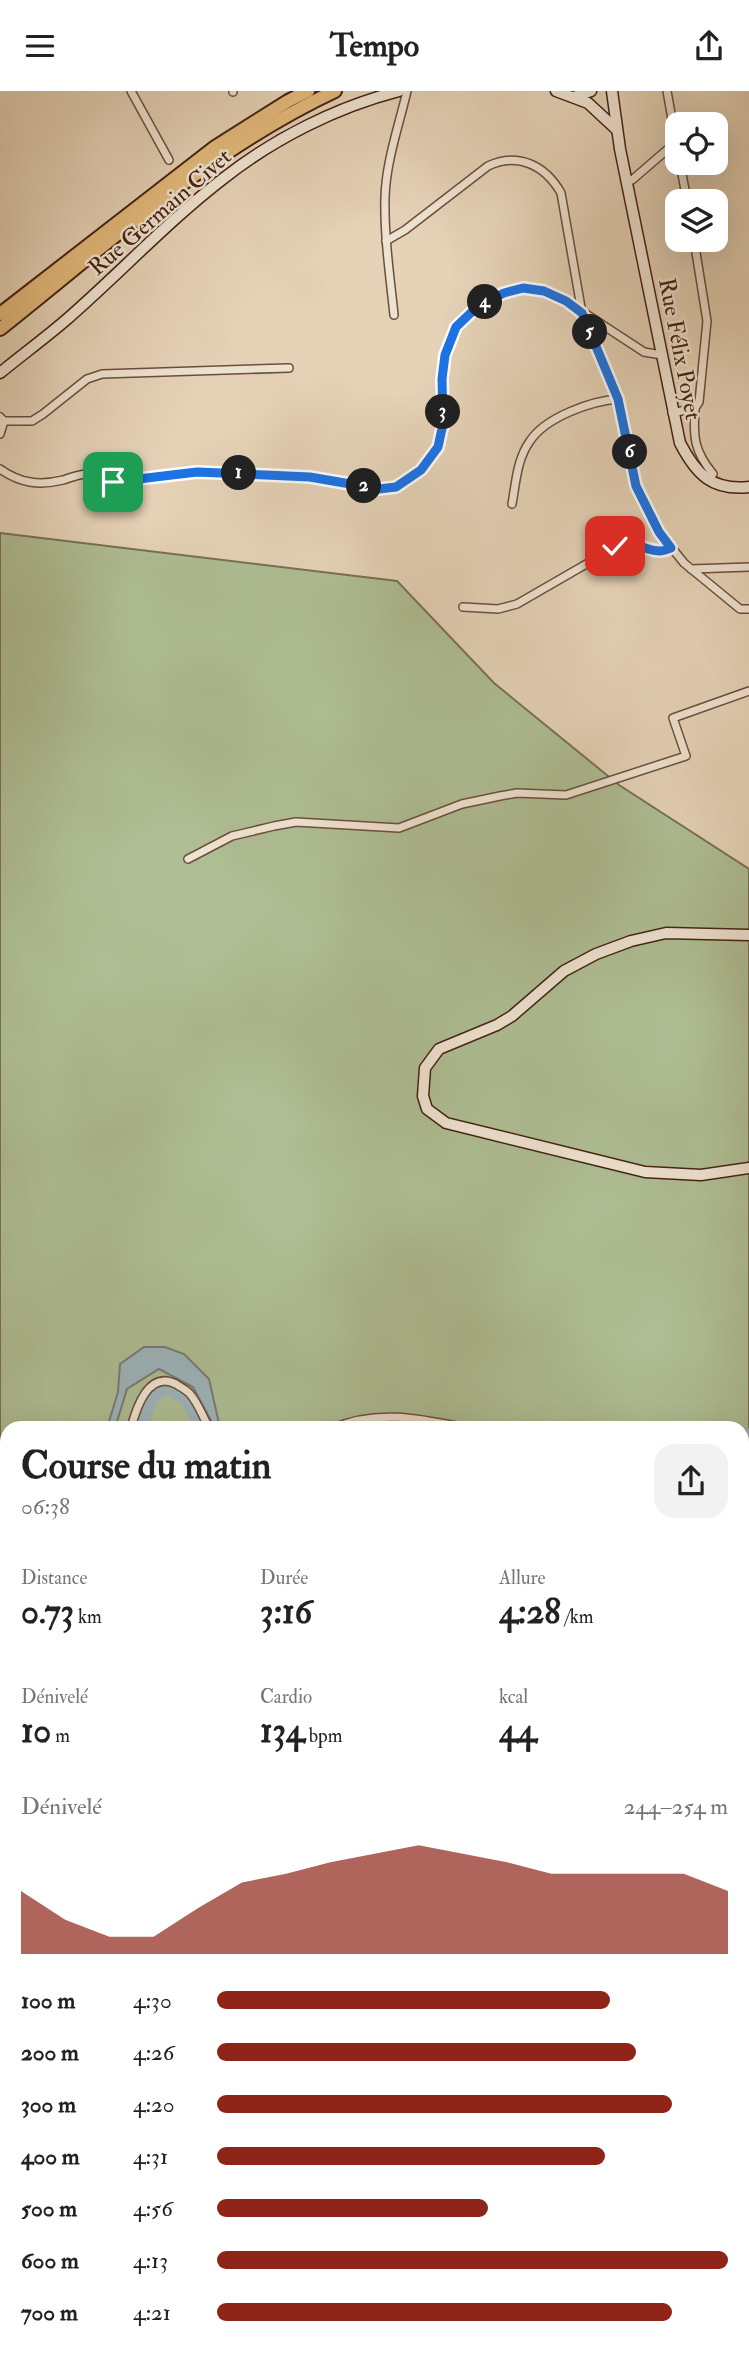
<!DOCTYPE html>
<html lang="fr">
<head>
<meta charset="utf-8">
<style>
  :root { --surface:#fff; --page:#f2f2f2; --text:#222; --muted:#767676; --accent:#8f2418 }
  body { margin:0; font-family:"IM FELL Double Pica",serif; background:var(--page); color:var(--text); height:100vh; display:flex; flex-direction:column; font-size:26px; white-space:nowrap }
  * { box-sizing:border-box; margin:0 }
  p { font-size:23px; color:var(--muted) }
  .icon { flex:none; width:38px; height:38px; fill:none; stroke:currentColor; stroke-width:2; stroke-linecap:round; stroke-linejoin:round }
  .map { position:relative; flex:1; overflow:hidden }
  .drawer { position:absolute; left:0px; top:1330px; width:749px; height:936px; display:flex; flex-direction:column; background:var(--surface); border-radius:21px 21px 0 0; box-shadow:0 7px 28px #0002 }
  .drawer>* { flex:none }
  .fabs { position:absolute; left:665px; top:21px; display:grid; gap:14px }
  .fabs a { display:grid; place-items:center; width:63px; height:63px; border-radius:14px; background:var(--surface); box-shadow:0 7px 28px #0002; font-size:35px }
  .pin { position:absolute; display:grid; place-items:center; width:60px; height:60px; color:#fff; margin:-30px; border-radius:14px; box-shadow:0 4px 10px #0006 }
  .km { position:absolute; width:35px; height:35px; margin:-18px; border-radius:50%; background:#222; color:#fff; font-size:19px; line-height:35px; text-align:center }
  .round { display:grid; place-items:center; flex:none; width:74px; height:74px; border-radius:21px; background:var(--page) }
  .headline { display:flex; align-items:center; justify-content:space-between; height:119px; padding:0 21px }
  h1 { font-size:38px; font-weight:700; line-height:52px }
  .metrics { display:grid; grid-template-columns:repeat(3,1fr); gap:10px; height:119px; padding:7px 21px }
  .metrics div { display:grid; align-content:center }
  .metrics b { font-size:35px; font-weight:700 }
  .metrics small { font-size:19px; font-weight:400 }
  .metrics p { font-size:19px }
  .chart { height:196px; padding:14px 21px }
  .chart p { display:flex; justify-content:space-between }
  .chart svg { width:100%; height:126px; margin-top:7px; fill:var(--accent); opacity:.7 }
  ul { padding:0 21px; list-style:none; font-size:23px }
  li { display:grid; grid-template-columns:112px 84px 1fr; align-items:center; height:52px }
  li i { height:18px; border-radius:9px; background:var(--accent) }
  header { display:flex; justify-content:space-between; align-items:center; height:91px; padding:0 21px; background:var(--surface); font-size:32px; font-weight:700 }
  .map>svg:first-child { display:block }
</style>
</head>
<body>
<header><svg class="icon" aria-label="menu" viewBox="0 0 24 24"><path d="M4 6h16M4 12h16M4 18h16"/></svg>Tempo<svg class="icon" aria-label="share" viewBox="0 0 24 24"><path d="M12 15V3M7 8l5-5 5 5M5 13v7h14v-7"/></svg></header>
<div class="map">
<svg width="749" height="2265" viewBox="0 0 749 2265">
  <rect width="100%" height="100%" fill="#e5d2b7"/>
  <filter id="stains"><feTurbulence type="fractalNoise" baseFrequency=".00286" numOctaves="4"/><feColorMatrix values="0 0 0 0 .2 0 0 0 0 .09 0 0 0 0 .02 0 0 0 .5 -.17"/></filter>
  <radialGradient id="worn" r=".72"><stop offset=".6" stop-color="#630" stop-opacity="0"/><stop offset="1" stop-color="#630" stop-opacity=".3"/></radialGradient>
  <path fill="#aebd93" stroke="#797054" stroke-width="2" fill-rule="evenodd" d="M0 442 397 490 494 592 619 694 749 778V2265H0ZM7 1337H742V2259H7Z"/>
  <path fill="#9cb4bb" stroke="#797a78" stroke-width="2" d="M144 1256H165L184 1263 209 1288 220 1337H215L193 1296 159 1278 127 1298 115 1337H107L118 1301 120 1273Z"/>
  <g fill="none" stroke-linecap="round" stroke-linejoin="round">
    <g stroke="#9cb4bb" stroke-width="16">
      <path d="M141 1337C145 1317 147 1301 168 1296L186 1305 204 1337"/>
      <path d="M358 1337 376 1333 426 1337"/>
      <path d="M742 1343 749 1346"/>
      <path d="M0 1476 7 1477"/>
    </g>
    <g stroke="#6c4e3d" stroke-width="10">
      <g id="street">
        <path d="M131 0 169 69"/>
        <path d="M233 0V1"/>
        <path d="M667 0 676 51"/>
        <path d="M680 72 687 110"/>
        <path d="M626 90 632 89 676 51 677 59"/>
        <path d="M386 150 405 139 488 75C518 61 545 74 561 102L582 222 618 308 637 395 659 441 684 472 740 518H749"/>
        <path d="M394 224C390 185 384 145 385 106 386 71 399 34 407 0"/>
        <path d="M695 317C693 346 694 360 713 383"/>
        <path d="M672 322 695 317 699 311 707 230 694 149"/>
        <path d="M0 326 4 330H32L43 323 87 288 102 283 289 277"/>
        <path d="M0 343 4 330"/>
        <path d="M0 378C20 392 39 395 63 389 72 386 81 382 90 383 101 384 110 391 122 391L197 381 310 386 379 398 396 396 421 379 438 356 443 333 442 288 445 264 456 236 479 214 504 202 523 197 543 200 566 210 644 261 662 264"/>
        <path d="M512 413C516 391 517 368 530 350 546 326 591 310 618 308"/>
        <path d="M691 478 749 476"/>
        <path d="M463 516 498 518 517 513 621 453C639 454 655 462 671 457"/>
        <path d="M188 768 232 745 274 735 296 731 399 737 462 713 500 705 517 702 566 704 686 665 673 627 749 600"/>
        <path d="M131 1337C136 1318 148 1279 176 1293 180 1296 187 1299 190 1303 198 1312 203 1326 209 1337"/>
        <path d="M334 1337C377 1318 421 1328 466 1337"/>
        <path d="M742 1354 749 1357"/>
        <path d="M0 1467 7 1468"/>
        <path d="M250 2259 249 2264 251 2265"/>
      </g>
    </g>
    <g stroke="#442214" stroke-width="13">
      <g id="secondary">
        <path d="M556 0 588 12 616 38"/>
        <path d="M612 0 620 58 680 352C696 383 712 400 749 396"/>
        <path d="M574 6 591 0"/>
        <path d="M0 282C22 264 45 247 66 229 120 182 168 130 224 87 275 47 337 16 399 0"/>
        <path d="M749 844 666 842 631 850 596 863 564 880 512 925 497 934 439 958 425 977 423 1005 427 1018 446 1032 645 1081 701 1084 749 1077"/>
      </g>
    </g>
    <g stroke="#442214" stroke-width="16">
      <g id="highway">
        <path d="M0 223 215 56 288 10 308 0"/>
        <path d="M0 238C107 153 211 58 335 0"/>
      </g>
    </g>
    <use href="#street" stroke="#eee2d0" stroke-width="7"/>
    <use href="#secondary" stroke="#eee2d0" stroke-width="10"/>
    <use href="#highway" stroke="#e2b97c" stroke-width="12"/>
  </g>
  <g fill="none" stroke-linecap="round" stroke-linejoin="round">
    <g stroke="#fff" stroke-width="14">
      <path id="route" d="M113 391 197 381 310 386 379 398 396 396 421 379 438 356 443 333 442 288 445 264 456 236 479 214 504 202 523 197 544 200 566 210 582 222 618 308 636 395 659 441 671 457C668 458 664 460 660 460 644 460 633 447 615 455"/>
    </g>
    <use href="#route" stroke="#1a73e8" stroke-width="9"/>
  </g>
  <g text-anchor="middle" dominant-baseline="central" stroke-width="5" stroke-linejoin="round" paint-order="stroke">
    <g font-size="23" fill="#442214" stroke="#eee2d0">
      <text transform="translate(160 121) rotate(-41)">Rue Germain Civet</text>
      <text transform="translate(680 258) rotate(79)">Rue Félix Poyet</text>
    </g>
  </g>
  <rect width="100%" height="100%" filter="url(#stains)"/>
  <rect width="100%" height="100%" fill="url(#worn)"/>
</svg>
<div class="fabs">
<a><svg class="icon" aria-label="locate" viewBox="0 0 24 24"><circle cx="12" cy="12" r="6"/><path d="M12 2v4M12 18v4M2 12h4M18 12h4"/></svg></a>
<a><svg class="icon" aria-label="layers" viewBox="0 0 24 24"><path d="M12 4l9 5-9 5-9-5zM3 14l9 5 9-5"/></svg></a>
</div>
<div class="pin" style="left:113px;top:391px;background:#1e9e55"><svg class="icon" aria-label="arrive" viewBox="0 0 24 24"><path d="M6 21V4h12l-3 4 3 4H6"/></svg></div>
<div class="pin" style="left:615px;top:455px;background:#d93025"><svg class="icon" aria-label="check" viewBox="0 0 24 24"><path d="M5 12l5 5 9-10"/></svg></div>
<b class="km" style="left:239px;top:382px">1</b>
<b class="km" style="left:364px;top:395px">2</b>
<b class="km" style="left:443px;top:321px">3</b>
<b class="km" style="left:485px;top:211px">4</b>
<b class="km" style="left:590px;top:241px">5</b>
<b class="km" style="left:630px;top:361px">6</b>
<section class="drawer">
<div class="headline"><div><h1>Course du matin</h1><p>06:38</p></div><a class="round"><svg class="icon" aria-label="share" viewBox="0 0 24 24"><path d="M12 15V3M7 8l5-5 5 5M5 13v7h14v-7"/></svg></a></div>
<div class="metrics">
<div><p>Distance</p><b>0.73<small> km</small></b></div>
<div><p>Durée</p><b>3:16</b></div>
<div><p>Allure</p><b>4:28<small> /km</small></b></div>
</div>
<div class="metrics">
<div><p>Dénivelé</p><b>10<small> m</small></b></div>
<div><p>Cardio</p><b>134<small> bpm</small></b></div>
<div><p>kcal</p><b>44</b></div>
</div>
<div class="chart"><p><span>Dénivelé</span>244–254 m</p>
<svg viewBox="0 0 160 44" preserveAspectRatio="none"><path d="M0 44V22L10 32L20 38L30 38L40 28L50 19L60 16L70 12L80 9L90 6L100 9L110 12L120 16L130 16L140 16L150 16L160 22V44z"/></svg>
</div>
<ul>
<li><b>100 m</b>4:30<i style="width:77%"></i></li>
<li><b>200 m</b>4:26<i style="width:82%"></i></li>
<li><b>300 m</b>4:20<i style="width:89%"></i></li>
<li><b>400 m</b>4:31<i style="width:76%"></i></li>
<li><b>500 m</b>4:56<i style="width:53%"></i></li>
<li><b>600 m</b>4:13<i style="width:100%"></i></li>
<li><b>700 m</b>4:21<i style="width:89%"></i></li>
</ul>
</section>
</div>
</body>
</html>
